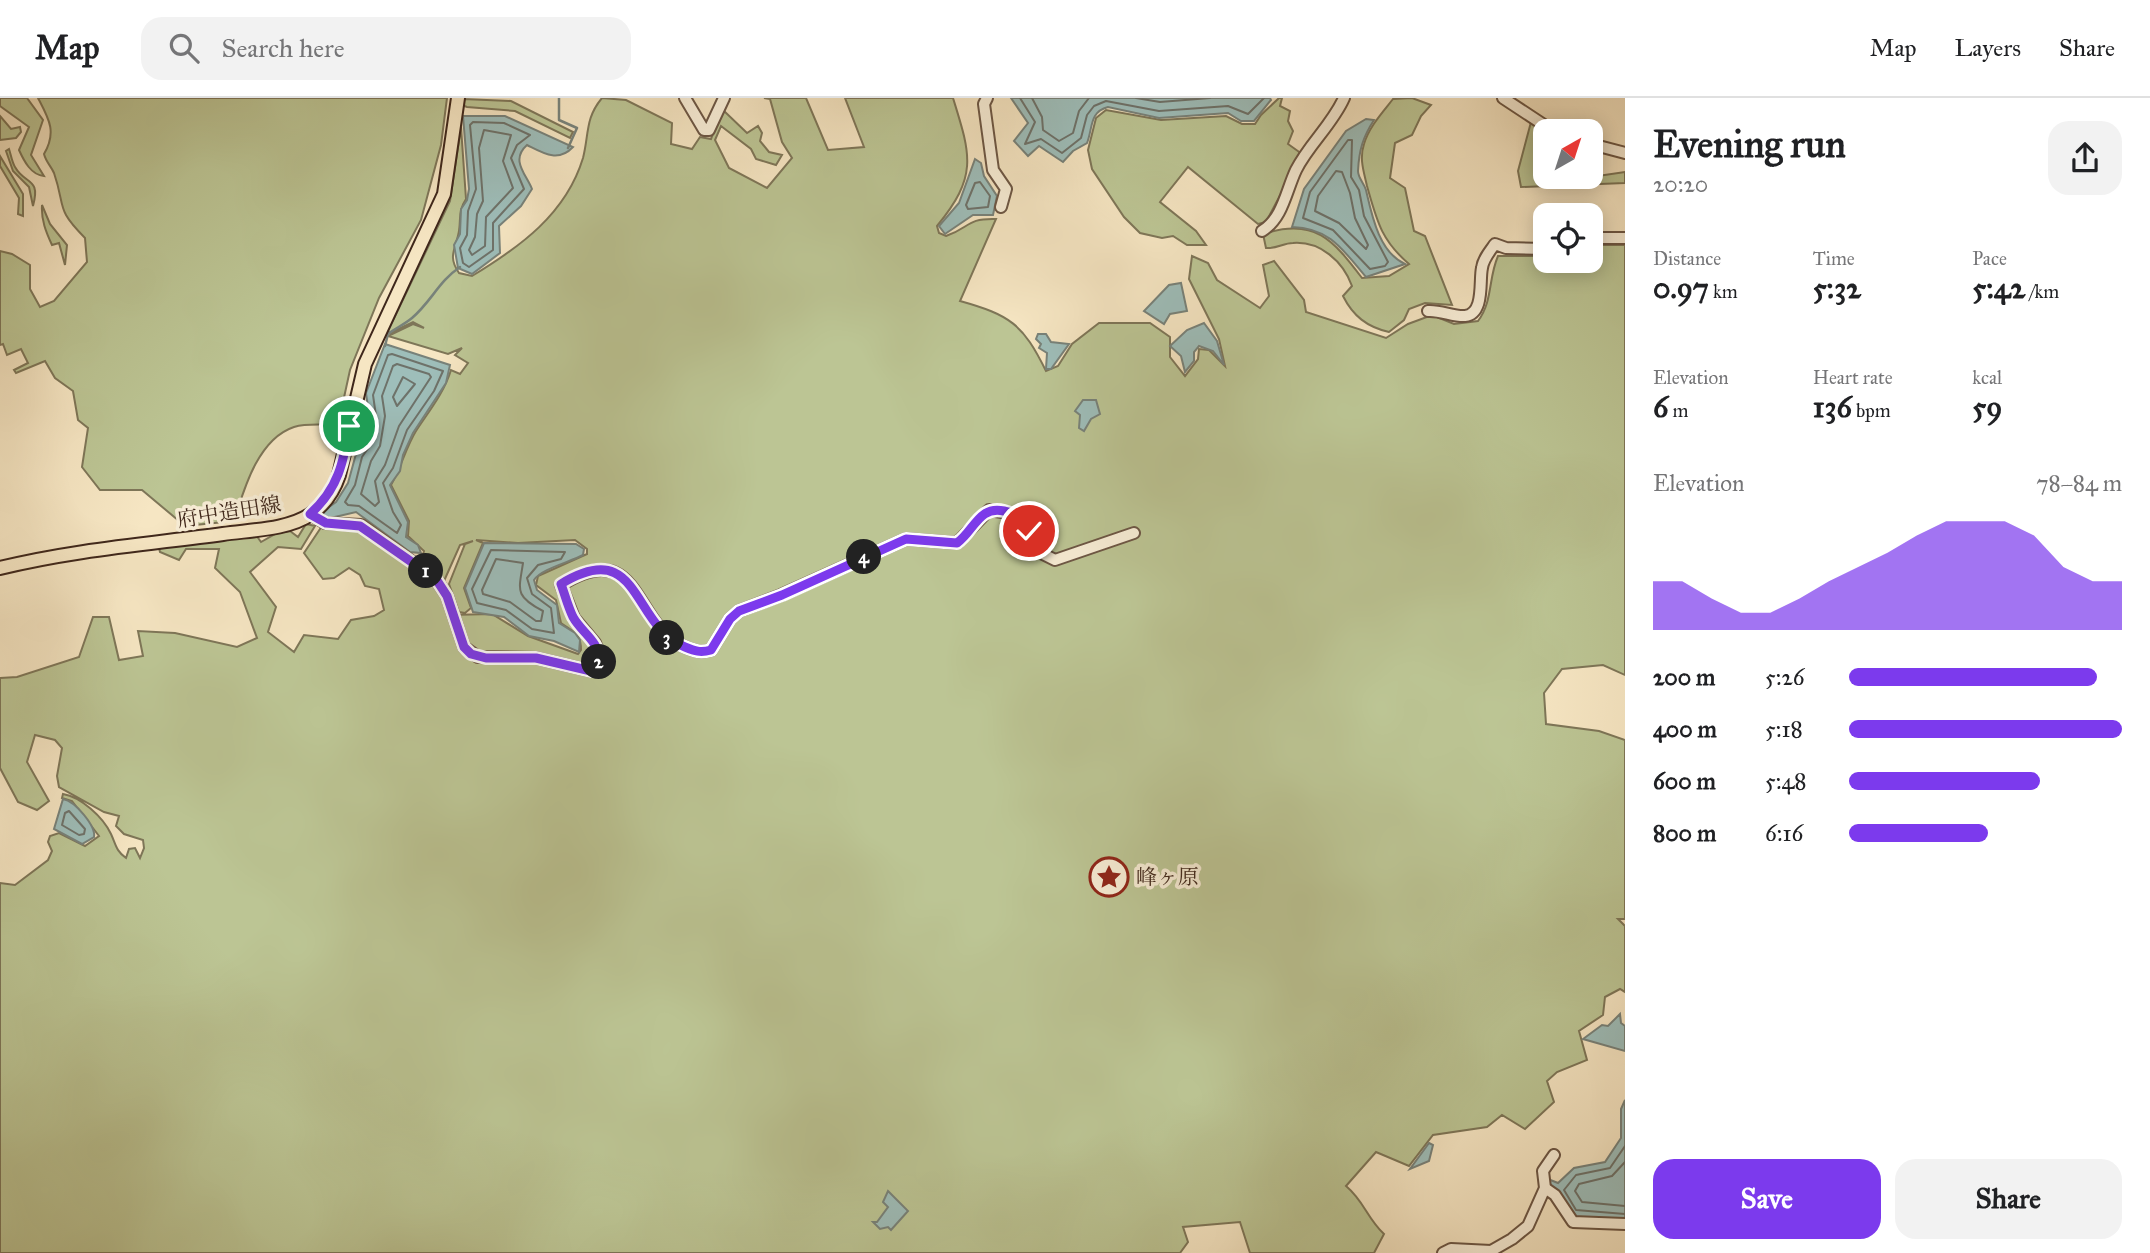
<!DOCTYPE html>
<html lang="en">
<head>
<meta charset="utf-8">
<style>
  :root { --surface:#fff; --page:#f2f2f2; --text:#202124; --muted:#757577; --line:#e0e0e0; --accent:#7c3aed }
  body { margin:0; font-family:"IM FELL Great Primer","Noto Serif JP",serif; background:var(--page); color:var(--text); height:100vh; display:flex; flex-direction:column; font-size:26px; white-space:nowrap }
  * { box-sizing:border-box; margin:0 }
  p { font-size:23px; color:var(--muted) }
  .icon { flex:none; width:38px; height:38px; fill:none; stroke:currentColor; stroke-width:2; stroke-linecap:round; stroke-linejoin:round }
  .map { position:relative; flex:1; overflow:hidden }
  .panel { display:flex; flex-direction:column; background:var(--surface); width:525px }
  .panel>* { flex:none }
  .needle { width:46px; rotate:39deg }
  .buttons { position:absolute; left:1533px; top:21px; display:grid; gap:14px }
  .buttons a { display:grid; place-items:center; width:70px; height:70px; border-radius:14px; background:var(--surface); box-shadow:0 4px 18px #0003; font-size:35px }
  .pin { position:absolute; display:grid; place-items:center; width:60px; height:60px; color:#fff; margin:-30px; border:4px solid #fff; border-radius:50%; box-shadow:0 2px 7px #0007 }
  .km { position:absolute; width:35px; height:35px; margin:-18px; border-radius:50%; background:#222; color:#fff; font-size:19px; line-height:35px; text-align:center }
  .round { display:grid; place-items:center; flex:none; width:74px; height:74px; border-radius:21px; background:var(--page) }
  .overview { display:flex; align-items:center; justify-content:space-between; height:119px; padding:0 28px }
  h1 { font-size:38px; font-weight:700; line-height:52px }
  .figures { display:grid; grid-template-columns:repeat(3,1fr); gap:10px; height:119px; padding:7px 28px }
  .figures div { display:grid; align-content:center }
  .figures b { font-size:30px; font-weight:700 }
  .figures small { font-size:19px; font-weight:400 }
  .figures p { font-size:19px }
  .chart { height:196px; padding:14px 28px }
  .chart p { display:flex; justify-content:space-between }
  .chart svg { width:100%; height:126px; margin-top:7px; fill:var(--accent); opacity:.7 }
  .primary-button { display:flex; gap:14px; margin-top:auto; padding:14px 28px }
  .primary-button a { flex:1; height:80px; border-radius:21px; background:var(--accent); color:#fff; font-size:28px; font-weight:700; line-height:80px; text-align:center }
  .primary-button a+a { background:var(--page); color:var(--text) }
  ul { padding:0 28px; list-style:none; font-size:23px }
  li { display:grid; grid-template-columns:112px 84px 1fr; align-items:center; height:52px }
  li i { height:18px; border-radius:9px; background:var(--accent) }
  header { display:flex; align-items:center; gap:42px; box-sizing:border-box; height:98px; padding:0 35px; background:var(--surface); border-bottom:2px solid var(--line) }
  header strong { font-size:33px }
  nav { display:flex; gap:38px; margin-inline-start:auto; font-size:24px }
  .search { width:490px; height:63px; background:var(--page); display:flex; align-items:center; gap:18px; box-sizing:border-box; padding:0 24px; border-radius:21px; color:var(--muted); font-size:26px }
  main { display:flex; flex:1; min-height:0 }
  .map>svg:first-child { display:block }
</style>
</head>
<body>
<header>
<strong>Map</strong>
<div class="search"><svg class="icon" aria-label="search" viewBox="0 0 24 24"><circle cx="10" cy="10" r="6"/><path d="M15 15l6 6"/></svg>Search here</div>
<nav><a>Map</a><a>Layers</a><a>Share</a></nav>
</header>
<main>
<div class="map">
<svg width="1625" height="1155" viewBox="0 0 1625 1155">
  <rect width="100%" height="100%" fill="#f6e6c3"/>
  <filter id="stains"><feTurbulence type="fractalNoise" baseFrequency=".00286" numOctaves="4"/><feColorMatrix values="0 0 0 0 .2 0 0 0 0 .09 0 0 0 0 .02 0 0 0 .5 -.17"/></filter>
  <radialGradient id="worn" r=".72"><stop offset=".6" stop-color="#630" stop-opacity="0"/><stop offset="1" stop-color="#630" stop-opacity=".3"/></radialGradient>
  <g fill="#bcc594" stroke="#7e7658" stroke-width="2">
    <path d="M0 0H27L43 22 31 57 44 78C31 77 24 63 19 52L29 29 0 8Z"/>
    <path d="M38 0H447L441 47 421 122 379 200 350 272 338 327C324 327 308 325 294 329 258 341 244 391 234 423L185 428 142 392H100L82 369 88 330 78 322 73 293 55 280 45 263 16 275 14 272 28 265 21 251 7 257 3 246 0 247V153L12 156 30 167V191L40 209 54 203 87 164 85 140C55 110 66 110 54 75 51 68 46 64 44 56 57 34 49 21 38 0Z"/>
    <path d="M602 0 626 2 672 25 671 46 692 51 700 39 711 41 722 11 747 35 758 28 762 35 760 43 769 54 782 57 776 67 756 61 751 51 721 28 715 42 729 70 767 90 792 60 782 44 770 1 764 0H806L828 52 864 49 845 0H953C971 58 978 78 937 128L939 135 946 138C970 130 966 120 996 121L960 203C1010 217 1023 226 1046 273L1058 268 1072 246 1099 225H1150L1170 239V259L1185 278 1198 261 1199 251 1209 252 1225 268 1219 241 1189 181 1192 158 1208 165 1217 182 1260 210 1269 198 1263 167 1274 163 1304 202 1306 214 1386 240 1408 226 1432 217 1454 226 1478 223C1493 203 1488 181 1498 158H1545V163H1591V147H1625V577L1603 567 1562 571 1544 595 1546 626 1599 633 1625 642V821H1618L1625 828V894L1620 891 1605 899 1603 917 1579 933 1587 962 1557 974 1547 983 1554 1004 1525 1031 1502 1017 1487 1029 1433 1037 1409 1068 1376 1054 1346 1088C1364 1103 1367 1120 1384 1136L1374 1155H1250L1240 1124 1183 1129 1188 1144 1180 1155H0V785L15 787 48 762 52 753 48 744 50 738 59 735 85 748 99 738 72 703 62 700 63 696C81 699 103 719 111 736 116 747 116 753 126 760L129 751 135 750 140 760 144 750 143 742 124 736 116 728 119 718 104 714 59 689 57 678 62 650 55 642 35 637 27 664 49 703 37 712 18 704 0 670V580L17 579 79 559 93 519H109L119 562 143 558 138 533 175 535 237 549 257 540 240 494 215 470 219 451H186L179 462 160 454 159 450 256 437 261 444 277 435 290 433 298 439 306 426 315 428 301 451 278 449 250 474 276 509 268 534 294 554 304 537 338 541 351 522 374 518 384 512 379 491 365 488 360 477 349 470 334 480 323 481 304 455 322 428 355 431 366 435 439 489 450 517 492 516 528 538 578 556 581 552C581 535 573 534 561 525L556 502 536 487 538 478 587 456V451L575 442 518 445 476 442 483 445 464 490 471 510 465 515 459 514 449 486 465 446 473 443 460 447 444 483 421 463 424 453 408 438 409 423 391 387C401 370 406 349 416 333 429 313 444 295 451 272L460 276 468 265 455 257 462 250 448 256 388 238 413 226 424 230 413 224 390 235 388 233 450 103 461 29 466 101C458 113 461 120 459 133 456 151 447 158 459 175L472 178C520 149 566 116 583 60 589 37 585 20 602 0Z"/>
    <path d="M1279 0H1282L1280 8 1290 13 1288 23 1293 33 1288 46 1302 56 1266 124 1258 126 1188 69 1160 104 1196 133 1206 147H1187L1173 138 1162 140 1140 135 1124 119 1092 71 1088 52 1096 20 1106 12 1161 22 1226 18 1242 26H1255L1261 17Z"/>
    <path d="M1412 0 1431 7 1421 18 1412 37 1395 45 1390 80 1405 90 1414 133 1425 138 1452 207 1425 205 1409 211 1404 222 1389 234C1367 229 1353 218 1343 198L1352 188C1343 163 1320 143 1293 145 1283 145 1277 151 1266 150L1263 136C1315 119 1333 142 1362 180L1389 178 1409 166C1381 142 1377 123 1367 88 1364 74 1359 61 1364 46 1369 29 1382 15 1393 1Z"/>
    <path d="M463 1 511 3 573 34 570 40 515 13 467 9 462 7Z"/>
    <path d="M0 18 11 31 20 29 21 34 16 40 0 42Z"/>
    <path d="M1531 24 1545 33V79H1591L1625 74V85L1521 89 1518 73Z"/>
    <path d="M9 51C11 57 12 64 15 69 25 87 41 79 33 108L29 89 13 73 6 53Z"/>
    <path d="M0 58 23 96V118L18 116 19 100 0 68Z"/>
    <path d="M42 107 50 126 67 147 65 167 59 145 52 147C46 134 41 122 42 107Z"/>
  </g>
  <g fill="#9ebeba" stroke="#78827a" stroke-width="2">
    <path d="M1011 0H1270L1271 2 1254 23H1241L1228 15 1159 20 1108 9C1089 14 1093 30 1087 45L1073 53 1063 64 1039 48 1028 58 1014 43 1028 25Z"/>
    <path d="M463 18H505L573 49C558 65 543 55 527 47 510 62 526 76 532 91L521 108 499 128 500 155 472 176 458 170 454 147 460 136 461 111 467 102 469 91Z"/>
    <path d="M1366 21 1374 22C1363 39 1359 52 1358 73 1358 80 1364 85 1366 92 1372 118 1379 154 1405 166L1366 179C1343 152 1330 130 1292 129L1304 91 1346 33Z"/>
    <path d="M975 61 981 65 984 78 997 98 993 117H973L945 136 939 128 959 105Z"/>
    <path d="M1181 185 1187 213 1170 216 1164 226 1144 213 1169 187Z"/>
    <path d="M1204 225 1217 243 1224 267 1213 253 1199 248 1194 254V263L1185 274 1181 258 1170 248 1187 232Z"/>
    <path d="M1038 236H1046L1051 244 1069 246 1051 271H1046L1047 255 1039 250 1041 246 1036 241Z"/>
    <path d="M385 246 450 267 446 285 413 335 403 357 400 373 390 387 408 424 406 439 418 447 421 455 410 454 356 414 326 421 322 414 336 404 348 385 356 356 364 344 369 317 366 295Z"/>
    <path d="M1083 302H1096L1100 316 1091 321 1084 333 1079 330 1080 317 1075 313Z"/>
    <path d="M484 445 576 446 584 451 583 457C570 464 541 471 534 482L537 492 557 507 559 525 575 535 580 542 579 554 554 543 529 538 504 519 473 514 465 490Z"/>
    <path d="M63 701C75 703 96 728 94 739L82 746 54 731Z"/>
    <path d="M1620 916 1621 925 1625 928V953L1583 941 1602 927 1608 928Z"/>
    <path d="M1625 1002V1123L1573 1119 1548 1088V1081L1558 1085 1574 1070 1605 1064 1621 1040V1011Z"/>
    <path d="M1429 1045 1433 1047 1429 1063 1410 1071Z"/>
    <path d="M888 1093 908 1113 891 1132 888 1129 880 1131 873 1124H877L888 1109 883 1104Z"/>
  </g>
  <g fill="none" stroke-linecap="round" stroke-linejoin="round">
    <g stroke="#6e726a" stroke-width="2">
      <path d="M1020 0 1035 24 1025 46 1041 41 1062 55 1081 40 1087 17 1094 8 1106 3 1159 13 1228 8 1248 16 1264 0"/>
      <path d="M1032 0 1042 19 1043 32 1059 43 1073 35 1079 13 1089 0"/>
      <path d="M1136 0 1160 4 1210 0"/>
      <path d="M473 24 504 25 530 37 517 47 511 60 524 91 493 125V152L469 169 463 165 460 150 467 137 468 113 476 91 470 27Z"/>
      <path d="M484 32 511 37 503 63 513 90 486 119 485 148 472 157 469 152 475 139 477 116 483 103 479 50Z"/>
      <path d="M1352 42 1351 79 1359 92 1364 118 1388 164 1385 168 1370 171 1333 132 1303 120 1310 94 1348 42Z"/>
      <path d="M1336 73 1342 74 1350 95 1355 120 1368 147 1366 151 1339 125 1315 113 1318 98Z"/>
      <path d="M980 84 990 98 988 109 968 111 966 107 975 85Z"/>
      <path d="M392 256 443 273 434 293 407 332 393 370 383 385 393 414 401 427 397 435 359 408 348 407 345 404 355 387 362 359 371 346 376 318 373 297 388 257Z"/>
      <path d="M397 266 429 276 431 279 399 328 385 367 375 383 379 404 375 408 361 396 371 363 380 348 385 318 382 298 393 268Z"/>
      <path d="M403 279 415 286 397 308 393 299Z"/>
      <path d="M491 452 565 454 561 461 538 467 527 480 532 496 551 510 554 535 532 531 506 512 477 505 472 491Z"/>
      <path d="M496 461 523 465C519 492 514 498 543 513L541 523H536L510 504 483 496 482 492Z"/>
      <path d="M69 713 85 731 84 736 79 737 62 727 65 715Z"/>
      <path d="M1625 1048 1610 1070 1576 1077 1564 1092 1576 1112 1625 1116"/>
      <path d="M1625 1064 1612 1078 1579 1086 1575 1093 1582 1104 1625 1108"/>
    </g>
    <g stroke="#78827a" stroke-width="2.5">
      <path d="M559 0V22L577 30 568 50"/>
      <path d="M385 248 388 236C396 230 405 226 412 220 431 204 439 183 460 169"/>
    </g>
    <g stroke="#6d5745" stroke-width="14">
      <g id="minor">
        <path d="M685 0 704 32H709L724 0"/>
        <path d="M987 0 984 6 993 72 1006 91 1001 109"/>
        <path d="M1503 0 1553 33"/>
        <path d="M1591 46 1625 55"/>
        <path d="M1262 133C1283 120 1286 93 1296 72 1309 46 1332 27 1344 0"/>
        <path d="M1591 140H1625"/>
        <path d="M1428 213C1440 212 1454 219 1465 218 1485 216 1479 182 1482 170 1483 161 1490 153 1495 146L1506 150 1545 151"/>
        <path d="M310 416 325 425 361 427 436 481 447 498 464 549 478 559 536 560 591 573 600 562 599 556 595 545 574 520 561 487C642 436 632 528 685 549 695 553 700 555 711 552L730 521 739 513 781 497 906 441 957 445 989 412 1015 416 1029 433 1035 452 1055 462 1134 435"/>
        <path d="M1545 1090 1555 1097 1573 1124 1625 1126"/>
        <path d="M1443 1155 1451 1151 1491 1153 1512 1141 1528 1128 1545 1090 1543 1073 1554 1057"/>
      </g>
    </g>
    <g stroke="#3f271b" stroke-width="16">
      <path id="major" d="M0 470C73 452 149 446 223 436 250 432 288 432 311 416 324 407 334 392 339 377L365 266 444 96 458 0"/>
    </g>
    <use href="#minor" stroke="#f9efd8" stroke-width="10"/>
    <use href="#major" stroke="#f6e6c3" stroke-width="12"/>
  </g>
  <g fill="none" stroke-linecap="round" stroke-linejoin="round">
    <g stroke="#fff" stroke-width="14">
      <path id="route" d="M349 328C344 364 338 391 310 416L326 425 360 428 436 481 447 498 464 549 471 556 486 560H536L591 573 600 562C598 542 582 535 573 519 568 509 565 497 561 486 641 437 631 528 685 549 695 553 700 555 711 552L730 521 739 513 782 497 906 441 957 445C974 433 979 407 1004 413 1017 416 1023 421 1029 433"/>
    </g>
    <use href="#route" stroke="#7c3aed" stroke-width="9"/>
  </g>
  <defs>
    <g id="sight-ring" transform="scale(2.0125)"><circle r="9.5" fill="#f9efd8" stroke="#8f2418" stroke-width="1.5"/><path d="M0-6L1.8-2.2L6-1.7L2.9 1.2L3.7 5.4L0 3.3L-3.7 5.4L-2.9 1.2L-6-1.7L-1.8-2.2Z" fill="#8f2418"/></g>
  </defs>
  <g fill-rule="evenodd">
    <use href="#sight-ring" x="1109" y="779"/>
  </g>
  <g text-anchor="middle" dominant-baseline="central" stroke-width="7" stroke-linejoin="round" paint-order="stroke">
    <g font-size="21" fill="#3f271b" stroke="#f9efd8">
      <text transform="translate(229 414) rotate(-9)">府中造田線</text>
    </g>
    <g font-size="21" fill="#3f271b" stroke="#f9efd8" text-anchor="start">
      <text x="1136" y="779">峰ヶ原</text>
    </g>
  </g>
  <rect width="100%" height="100%" filter="url(#stains)"/>
  <rect width="100%" height="100%" fill="url(#worn)"/>
</svg>
<div class="buttons">
<a><svg class="needle" viewBox="-14 -14 28 28"><path d="M0-13l5 13h-10z" fill="#e53935"/><path d="M0 13l5-13h-10z" fill="#757577"/></svg></a>
<a><svg class="icon" aria-label="locate" viewBox="0 0 24 24"><circle cx="12" cy="12" r="6"/><path d="M12 2v4M12 18v4M2 12h4M18 12h4"/></svg></a>
</div>
<div class="pin" style="left:349px;top:328px;background:#1e9e55"><svg class="icon" aria-label="arrive" viewBox="0 0 24 24"><path d="M6 21V4h12l-3 4 3 4H6"/></svg></div>
<div class="pin" style="left:1029px;top:433px;background:#d93025"><svg class="icon" aria-label="check" viewBox="0 0 24 24"><path d="M5 12l5 5 9-10"/></svg></div>
<b class="km" style="left:426px;top:473px">1</b>
<b class="km" style="left:599px;top:564px">2</b>
<b class="km" style="left:667px;top:540px">3</b>
<b class="km" style="left:864px;top:459px">4</b>
</div>
<section class="panel">
<div class="overview"><div><h1>Evening run</h1><p>20:20</p></div><a class="round"><svg class="icon" aria-label="share" viewBox="0 0 24 24"><path d="M12 15V3M7 8l5-5 5 5M5 13v7h14v-7"/></svg></a></div>
<div class="figures">
<div><p>Distance</p><b>0.97<small> km</small></b></div>
<div><p>Time</p><b>5:32</b></div>
<div><p>Pace</p><b>5:42<small> /km</small></b></div>
</div>
<div class="figures">
<div><p>Elevation</p><b>6<small> m</small></b></div>
<div><p>Heart rate</p><b>136<small> bpm</small></b></div>
<div><p>kcal</p><b>59</b></div>
</div>
<div class="chart"><p><span>Elevation</span>78–84 m</p>
<svg viewBox="0 0 160 44" preserveAspectRatio="none"><path d="M0 44V27L10 27L20 33L30 38L40 38L50 33L60 27L70 22L80 17L90 11L100 6L110 6L120 6L130 11L140 22L150 27L160 27V44z"/></svg>
</div>
<ul>
<li><b>200 m</b>5:26<i style="width:91%"></i></li>
<li><b>400 m</b>5:18<i style="width:100%"></i></li>
<li><b>600 m</b>5:48<i style="width:70%"></i></li>
<li><b>800 m</b>6:16<i style="width:51%"></i></li>
</ul>
<div class="primary-button"><a>Save</a><a>Share</a></div>
</section>
</main>
</body>
</html>
